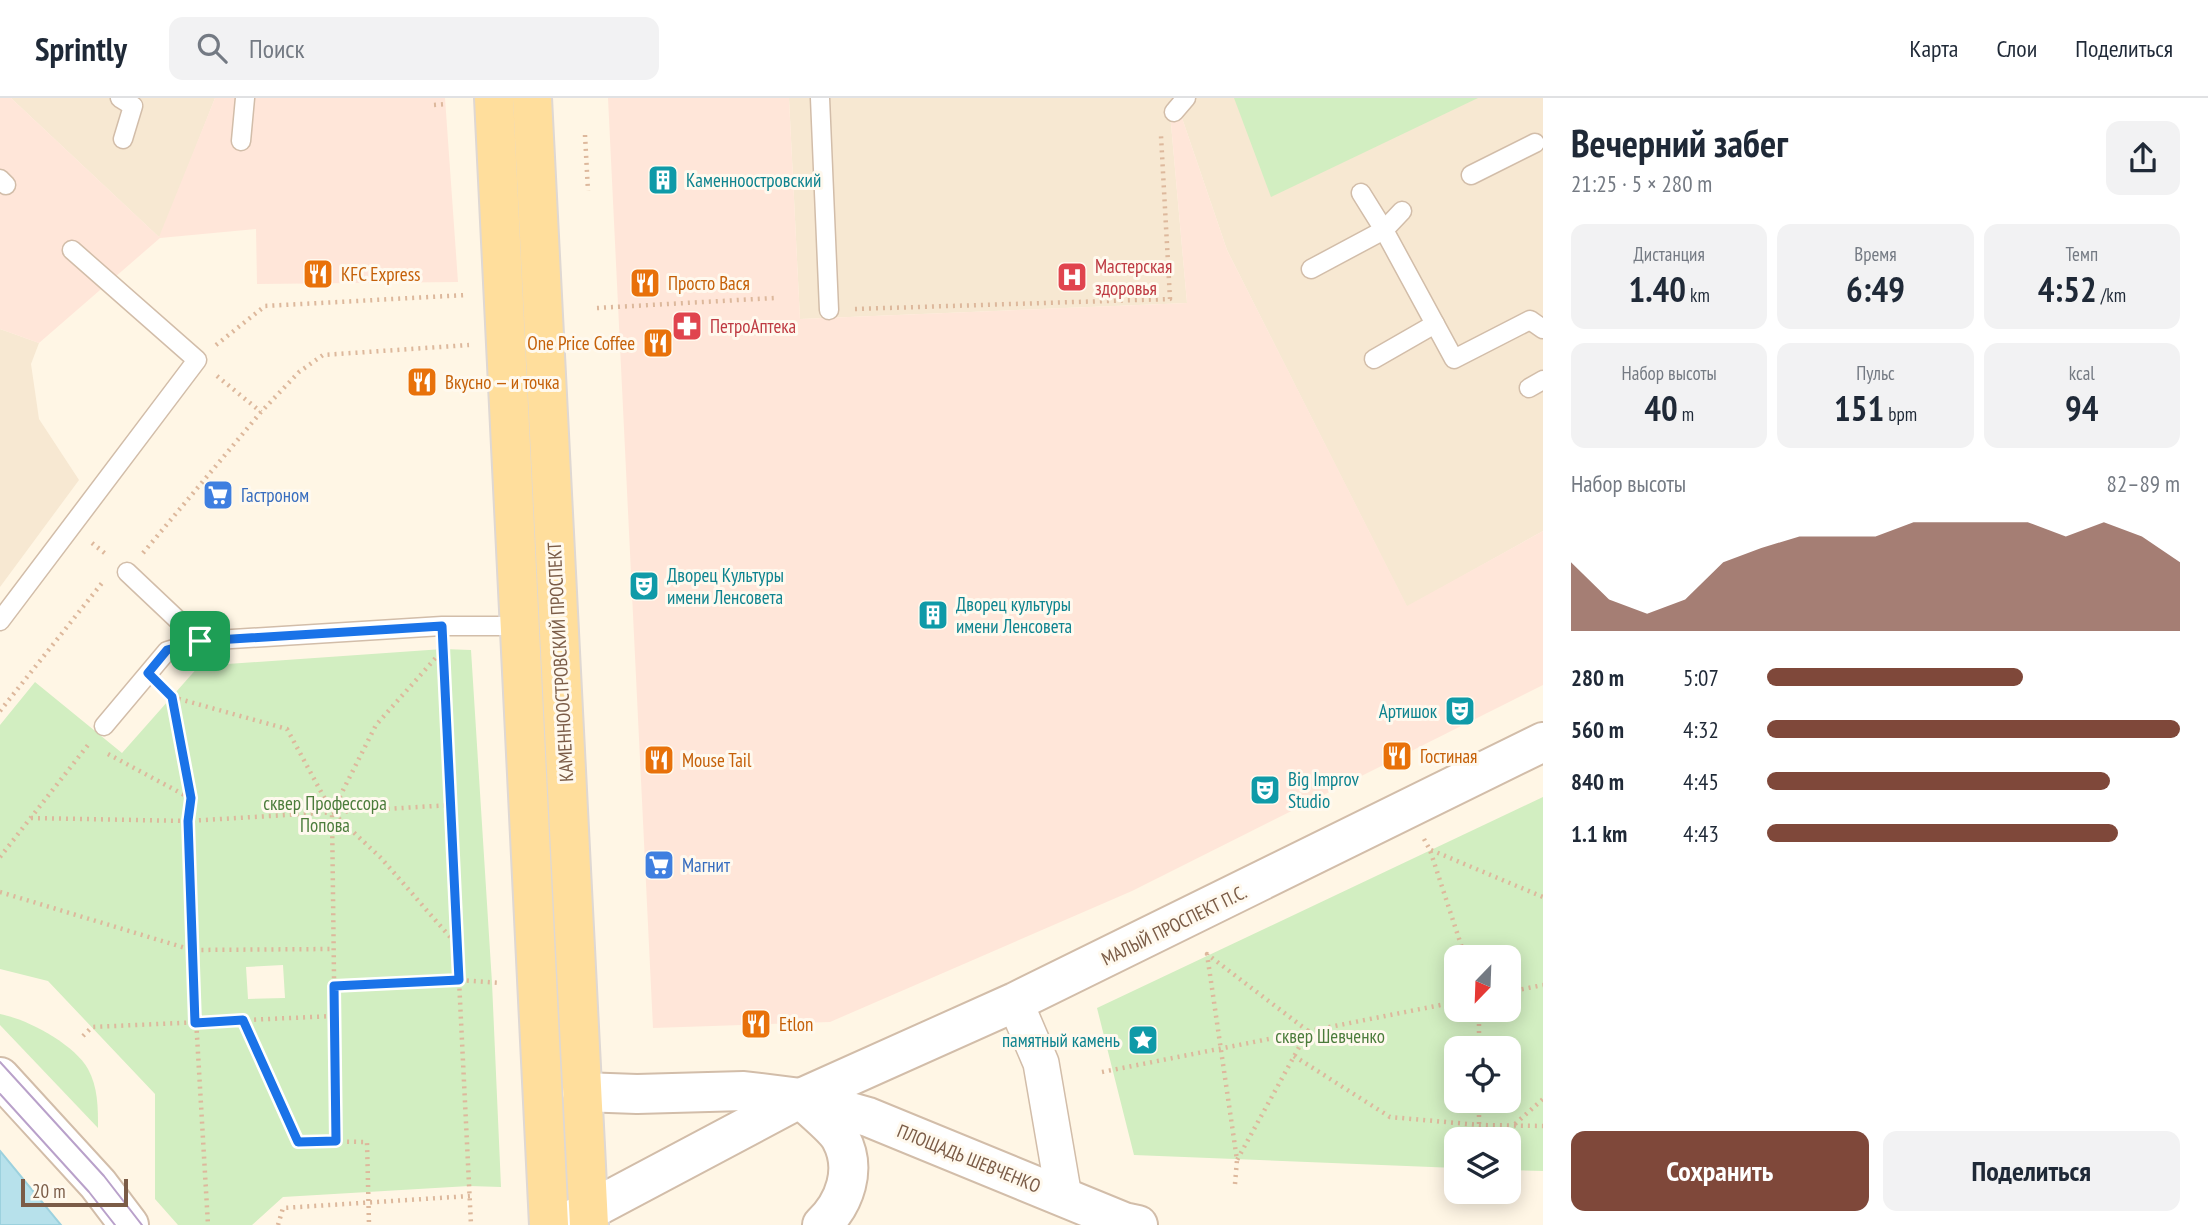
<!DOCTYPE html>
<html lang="ru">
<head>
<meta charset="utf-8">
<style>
  :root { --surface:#fff; --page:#f2f2f3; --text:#1f2937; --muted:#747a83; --line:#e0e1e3; --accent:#7f483a }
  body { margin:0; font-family:"PT Sans Narrow",sans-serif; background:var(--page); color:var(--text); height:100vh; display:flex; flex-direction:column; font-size:26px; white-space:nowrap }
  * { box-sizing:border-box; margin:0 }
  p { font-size:23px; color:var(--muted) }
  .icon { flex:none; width:38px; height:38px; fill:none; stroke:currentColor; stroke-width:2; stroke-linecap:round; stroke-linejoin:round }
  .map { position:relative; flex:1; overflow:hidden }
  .sheet { display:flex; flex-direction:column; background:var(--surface); width:665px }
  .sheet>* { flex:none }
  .needle { width:46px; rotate:203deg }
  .buttons { position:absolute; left:1444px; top:847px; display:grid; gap:14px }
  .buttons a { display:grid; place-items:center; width:77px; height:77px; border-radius:14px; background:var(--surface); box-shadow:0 4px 18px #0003; font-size:35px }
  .scale { position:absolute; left:21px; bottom:18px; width:107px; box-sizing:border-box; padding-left:7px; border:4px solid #7b5c47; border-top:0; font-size:19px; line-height:24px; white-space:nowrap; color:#7b5c47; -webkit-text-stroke:5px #fff9ee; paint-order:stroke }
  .pin { position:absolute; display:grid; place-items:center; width:60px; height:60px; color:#fff; margin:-30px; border-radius:14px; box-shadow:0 4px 10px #0006 }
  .round { display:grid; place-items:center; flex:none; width:74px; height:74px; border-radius:14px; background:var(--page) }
  .summary { display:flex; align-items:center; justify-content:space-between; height:119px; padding:0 28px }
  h1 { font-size:38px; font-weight:700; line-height:52px }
  .stats { display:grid; grid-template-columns:repeat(3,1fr); gap:10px; height:119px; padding:7px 28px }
  .stats div { display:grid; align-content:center; border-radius:14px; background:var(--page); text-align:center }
  .stats b { font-size:35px; font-weight:700 }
  .stats small { font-size:19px; font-weight:400 }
  .stats p { font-size:19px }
  .chart { height:196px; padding:14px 28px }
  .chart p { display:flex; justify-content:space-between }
  .chart svg { width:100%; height:126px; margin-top:7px; fill:var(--accent); opacity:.7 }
  .button { display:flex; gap:14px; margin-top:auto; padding:14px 28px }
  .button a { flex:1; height:80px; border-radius:14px; background:var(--accent); color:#fff; font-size:28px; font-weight:700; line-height:80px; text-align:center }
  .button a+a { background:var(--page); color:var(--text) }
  ul { padding:0 28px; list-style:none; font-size:23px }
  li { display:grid; grid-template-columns:112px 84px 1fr; align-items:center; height:52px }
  li i { height:18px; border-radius:9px; background:var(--accent) }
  header { display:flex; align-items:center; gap:42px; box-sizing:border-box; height:98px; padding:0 35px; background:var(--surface); border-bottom:2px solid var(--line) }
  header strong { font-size:33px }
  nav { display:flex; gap:38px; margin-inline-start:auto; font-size:24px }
  .search { width:490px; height:63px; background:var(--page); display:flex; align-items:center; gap:18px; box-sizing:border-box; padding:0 24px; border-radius:14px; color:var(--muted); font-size:26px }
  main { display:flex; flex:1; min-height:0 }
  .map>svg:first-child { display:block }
</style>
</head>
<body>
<header>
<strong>Sprintly</strong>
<div class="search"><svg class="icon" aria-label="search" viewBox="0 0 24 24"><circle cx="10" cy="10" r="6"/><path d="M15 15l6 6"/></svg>Поиск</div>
<nav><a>Карта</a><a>Слои</a><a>Поделиться</a></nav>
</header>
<main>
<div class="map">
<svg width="1543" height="1127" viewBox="0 0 1543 1127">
  <rect width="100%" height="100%" fill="#fff6e5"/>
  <g fill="#f7e8d2">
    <path d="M11 0H215L160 140Z"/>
    <path d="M789 0H1543V433L1407 509 1227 152 1180 14 1170 15 1187 205 800 221Z"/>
    <path d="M0 231 39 245 31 266 39 321 79 382 0 489Z"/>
  </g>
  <g fill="#ffe6d9">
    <path d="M0 0H11L159 139 215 0H445L458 184 257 186 256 131 160 140 39 245 0 231Z"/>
    <path d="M608 0H789L800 221 1187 205 1170 15 1180 14 1227 152 1407 508 1543 433V587L1132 793 830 924 653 930Z"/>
  </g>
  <g fill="#d2eec1" fill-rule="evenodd">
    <path d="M1234 0H1478L1271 99Z"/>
    <path d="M443 551 471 552 492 885 501 1089 469 1088 283 1099 252 1127H178L155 1101V996L48 883 0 871V627L35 584 122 655 199 568ZM283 867 285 900 248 901 246 869Z"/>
    <path d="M1543 699V1073L1509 1072 1508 1041H1456V1070L1134 1057 1097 910ZM1456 859H1508V912H1456ZM1456 950H1508V1003H1456Z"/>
    <path d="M0 916C27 921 74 946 88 971 98 989 98 1010 98 1030L0 927Z"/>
  </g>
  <path fill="#b7e1eb" stroke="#9cd1de" stroke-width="2" d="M0 1053 61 1127H0Z"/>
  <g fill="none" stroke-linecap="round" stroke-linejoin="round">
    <g stroke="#d2bda9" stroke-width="21">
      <g id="service">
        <path d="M120 0 133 8 123 41"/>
        <path d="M820 0 829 212"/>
        <path d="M1174 14 1186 0"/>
        <path d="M241 43 245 0"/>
        <path d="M1471 77 1535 45"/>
        <path d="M0 81 6 87"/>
        <path d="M1361 95 1384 132 1454 261 1530 222 1543 231"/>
        <path d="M1311 171 1384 132 1402 113"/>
        <path d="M1374 261 1435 226"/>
        <path d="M1529 290 1543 282"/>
        <path d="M127 474 200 543"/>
        <path d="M0 523 197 262 72 152"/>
        <path d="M104 628 167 553 200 543 442 528H520"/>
      </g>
    </g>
    <g stroke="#d2bda9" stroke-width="38">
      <path id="minor" d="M1015 904 1041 965 1064 1099"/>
    </g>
    <g stroke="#d2bda9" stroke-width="42">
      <g id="tertiary">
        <path d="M0 979 98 1086 129 1127"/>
        <path d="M582 994 637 996 744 993 801 1000 868 1019 1124 1124 1138 1127"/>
        <path d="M802 1002C812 1011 836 1031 841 1041 857 1071 845 1105 822 1127"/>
        <path d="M562 1127 801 1000 1015 904 1543 644"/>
      </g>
    </g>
    <g stroke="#dfd8d3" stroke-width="42">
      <g id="primary">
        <path d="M494 0 549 1127"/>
        <path d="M532 0 589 1127"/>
      </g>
    </g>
    <g stroke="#ddb89c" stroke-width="4.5" stroke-dasharray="2 5" stroke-linecap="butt">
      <path d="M434 7 447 6"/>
      <path d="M585 37 588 93"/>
      <path d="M597 210 774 200"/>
      <path d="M855 211 1170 201 1161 38"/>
      <path d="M216 247 265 208 466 197"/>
      <path d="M217 278 261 314"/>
      <path d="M92 445 107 457"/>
      <path d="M143 455 261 314 299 274 323 257 469 247"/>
      <path d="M440 555 376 627 332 714 381 760 458 848"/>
      <path d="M443 555 471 1127"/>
      <path d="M167 594 172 599 191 700 188 723 192 852 208 1127"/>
      <path d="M172 599 287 631 332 714 336 1043"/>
      <path d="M0 613 102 485"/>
      <path d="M108 656 190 700"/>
      <path d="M31 720 188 723 451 707"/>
      <path d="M1424 741 1430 752 1465 859"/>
      <path d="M1431 752 1543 799"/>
      <path d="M0 759 88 647"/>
      <path d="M0 794 192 852 333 851"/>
      <path d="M334 888 459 882 501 885"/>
      <path d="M1508 894 1543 887"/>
      <path d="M1479 912V950"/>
      <path d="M243 922 298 1043 367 1044 369 1127"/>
      <path d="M83 938 92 929 334 918"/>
      <path d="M1294 958 1390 1019 1479 1027 1543 1028"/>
      <path d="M1102 974 1456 904"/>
      <path d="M1479 1003V1041"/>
      <path d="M1515 1026 1543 1001"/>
      <path d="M1235 1086 1237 1062 1207 856 1308 933 1237 1062"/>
      <path d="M1478 1095V1094"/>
      <path d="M278 1127 283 1110 470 1098"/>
    </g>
    <use href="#service" stroke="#fff" stroke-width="18"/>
    <use href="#minor" stroke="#fff" stroke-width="35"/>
    <use href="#tertiary" stroke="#fff" stroke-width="38"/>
    <use href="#primary" stroke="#ffde9c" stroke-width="38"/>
    <g stroke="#b9a1ca" stroke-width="2">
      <path d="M0 964 104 1078 142 1127"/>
      <path d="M0 996 89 1094 115 1127"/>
    </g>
  </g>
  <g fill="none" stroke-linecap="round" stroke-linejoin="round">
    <g stroke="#fff" stroke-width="14">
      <path id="route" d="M442 528 459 882 334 888 336 1043 298 1044 243 922 195 925 188 723 191 700 172 599 148 575 167 552 200 543Z"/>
    </g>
    <use href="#route" stroke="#1a73e8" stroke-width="9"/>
  </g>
  <defs>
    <g id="building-square" transform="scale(1.575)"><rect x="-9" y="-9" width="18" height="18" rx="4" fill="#0f9aa8" stroke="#fff9ee"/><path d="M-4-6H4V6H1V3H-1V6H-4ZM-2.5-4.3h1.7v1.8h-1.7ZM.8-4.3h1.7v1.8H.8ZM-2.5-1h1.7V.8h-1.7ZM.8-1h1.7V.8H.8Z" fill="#fff"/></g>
    <g id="restaurant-square" transform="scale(1.575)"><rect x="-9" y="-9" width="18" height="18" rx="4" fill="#e8710a" stroke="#fff9ee"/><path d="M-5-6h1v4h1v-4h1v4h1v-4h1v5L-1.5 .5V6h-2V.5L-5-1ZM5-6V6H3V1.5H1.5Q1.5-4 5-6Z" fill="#fff"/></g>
    <g id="hospital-square" transform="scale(1.575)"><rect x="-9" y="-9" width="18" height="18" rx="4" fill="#e0444e" stroke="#fff9ee"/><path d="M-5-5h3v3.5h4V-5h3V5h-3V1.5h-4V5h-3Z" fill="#fff"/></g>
    <g id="pharmacy-square" transform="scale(1.575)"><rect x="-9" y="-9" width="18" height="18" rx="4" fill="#e0444e" stroke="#fff9ee"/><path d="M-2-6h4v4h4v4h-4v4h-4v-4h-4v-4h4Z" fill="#fff"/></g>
    <g id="supermarket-square" transform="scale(1.575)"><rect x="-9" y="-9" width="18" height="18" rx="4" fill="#3f7fe0" stroke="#fff9ee"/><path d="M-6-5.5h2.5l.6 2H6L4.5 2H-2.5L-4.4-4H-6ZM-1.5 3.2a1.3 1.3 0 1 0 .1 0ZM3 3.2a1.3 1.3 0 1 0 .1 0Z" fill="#fff"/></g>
    <g id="theatre-square" transform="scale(1.575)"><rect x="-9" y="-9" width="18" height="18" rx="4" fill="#0f9aa8" stroke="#fff9ee"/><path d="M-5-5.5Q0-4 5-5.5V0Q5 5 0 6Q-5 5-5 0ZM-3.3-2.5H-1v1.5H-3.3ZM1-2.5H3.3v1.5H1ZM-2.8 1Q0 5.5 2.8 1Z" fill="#fff"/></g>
    <g id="sight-square" transform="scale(1.575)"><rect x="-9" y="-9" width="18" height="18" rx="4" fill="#0f9aa8" stroke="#fff9ee"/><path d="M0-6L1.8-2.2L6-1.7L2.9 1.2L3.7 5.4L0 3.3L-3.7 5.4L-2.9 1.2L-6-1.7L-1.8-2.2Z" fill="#fff"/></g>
  </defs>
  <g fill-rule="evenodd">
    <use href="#building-square" x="663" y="82"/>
    <use href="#restaurant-square" x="318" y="176"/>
    <use href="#hospital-square" x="1072" y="179"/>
    <use href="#restaurant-square" x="645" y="185"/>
    <use href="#pharmacy-square" x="687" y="228"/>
    <use href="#restaurant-square" x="658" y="245"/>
    <use href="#restaurant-square" x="422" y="284"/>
    <use href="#supermarket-square" x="218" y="397"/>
    <use href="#theatre-square" x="644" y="488"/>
    <use href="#building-square" x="933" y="517"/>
    <use href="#theatre-square" x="1460" y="613"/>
    <use href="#restaurant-square" x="1397" y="658"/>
    <use href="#restaurant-square" x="659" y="662"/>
    <use href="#theatre-square" x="1265" y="692"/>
    <use href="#supermarket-square" x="659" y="767"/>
    <use href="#restaurant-square" x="756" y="926"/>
    <use href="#sight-square" x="1143" y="942"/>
  </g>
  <g text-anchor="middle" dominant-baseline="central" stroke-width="6" stroke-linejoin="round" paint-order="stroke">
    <g font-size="19" fill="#0d838f" stroke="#fff9ee" text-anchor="start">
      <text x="686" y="82">Каменноостровский</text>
      <text x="667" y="477">Дворец Культуры<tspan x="667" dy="22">имени Ленсовета</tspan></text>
      <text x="956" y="506">Дворец культуры<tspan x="956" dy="22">имени Ленсовета</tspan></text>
      <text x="1437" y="613" text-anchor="end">Артишок</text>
      <text x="1288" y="681">Big Improv<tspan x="1288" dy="22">Studio</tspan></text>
      <text x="1120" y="942" text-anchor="end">памятный камень</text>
    </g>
    <g font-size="19" fill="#be3a42" stroke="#fff9ee" text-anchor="start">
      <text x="1095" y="168">Мастерская<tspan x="1095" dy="22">здоровья</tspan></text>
      <text x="710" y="228">ПетроАптека</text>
    </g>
    <g font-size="19" fill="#c56008" stroke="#fff9ee" text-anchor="start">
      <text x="341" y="176">KFC Express</text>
      <text x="668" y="185">Просто Вася</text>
      <text x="635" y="245" text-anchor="end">One Price Coffee</text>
      <text x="445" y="284">Вкусно — и точка</text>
      <text x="1420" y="658">Гостиная</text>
      <text x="682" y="662">Mouse Tail</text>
      <text x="779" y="926">Etlon</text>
    </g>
    <g font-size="19" fill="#366cbe" stroke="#fff9ee" text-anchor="start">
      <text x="241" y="397">Гастроном</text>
      <text x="682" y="767">Магнит</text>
    </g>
    <g font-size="19" fill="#7b5c47" stroke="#fff9ee">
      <text transform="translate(560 564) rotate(-93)">КАМЕННООСТРОВСКИЙ ПРОСПЕКТ</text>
      <text transform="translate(1174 827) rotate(-26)">МАЛЫЙ ПРОСПЕКТ П.С.</text>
      <text transform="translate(969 1060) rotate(22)">ПЛОЩАДЬ ШЕВЧЕНКО</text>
    </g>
    <g font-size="19" fill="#4b7c3b" stroke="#fff9ee">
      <text x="325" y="705">сквер Профессора<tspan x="325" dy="22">Попова</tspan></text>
      <text x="1330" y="938">сквер Шевченко</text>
    </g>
  </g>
</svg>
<div class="buttons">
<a><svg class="needle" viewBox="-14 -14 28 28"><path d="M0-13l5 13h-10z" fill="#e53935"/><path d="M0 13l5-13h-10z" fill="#747a83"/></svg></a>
<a><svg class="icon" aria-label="locate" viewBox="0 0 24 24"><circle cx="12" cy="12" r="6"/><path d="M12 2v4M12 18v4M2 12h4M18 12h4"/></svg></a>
<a><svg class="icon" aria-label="layers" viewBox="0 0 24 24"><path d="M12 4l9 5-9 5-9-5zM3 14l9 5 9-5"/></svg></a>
</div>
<div class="scale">20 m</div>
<div class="pin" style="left:200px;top:543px;background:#1e9e55"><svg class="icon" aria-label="arrive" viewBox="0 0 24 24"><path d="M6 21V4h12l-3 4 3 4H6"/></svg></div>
</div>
<section class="sheet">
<div class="summary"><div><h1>Вечерний забег</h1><p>21:25 · 5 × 280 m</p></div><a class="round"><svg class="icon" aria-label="share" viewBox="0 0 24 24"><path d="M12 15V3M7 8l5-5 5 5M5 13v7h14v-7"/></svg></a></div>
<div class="stats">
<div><p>Дистанция</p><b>1.40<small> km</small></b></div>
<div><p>Время</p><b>6:49</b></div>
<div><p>Темп</p><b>4:52<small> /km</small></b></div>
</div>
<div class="stats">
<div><p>Набор высоты</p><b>40<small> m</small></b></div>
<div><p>Пульс</p><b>151<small> bpm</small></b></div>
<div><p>kcal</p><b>94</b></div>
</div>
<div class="chart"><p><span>Набор высоты</span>82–89 m</p>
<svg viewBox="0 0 160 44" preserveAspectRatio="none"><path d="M0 44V20L10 33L20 38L30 33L40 20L50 15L60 11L70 11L80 11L90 6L100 6L110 6L120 6L130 11L140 6L150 11L160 20V44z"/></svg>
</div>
<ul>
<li><b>280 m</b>5:07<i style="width:62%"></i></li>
<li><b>560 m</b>4:32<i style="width:100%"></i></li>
<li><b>840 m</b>4:45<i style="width:83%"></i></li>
<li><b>1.1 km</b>4:43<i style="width:85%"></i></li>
</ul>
<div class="button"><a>Сохранить</a><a>Поделиться</a></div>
</section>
</main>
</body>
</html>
